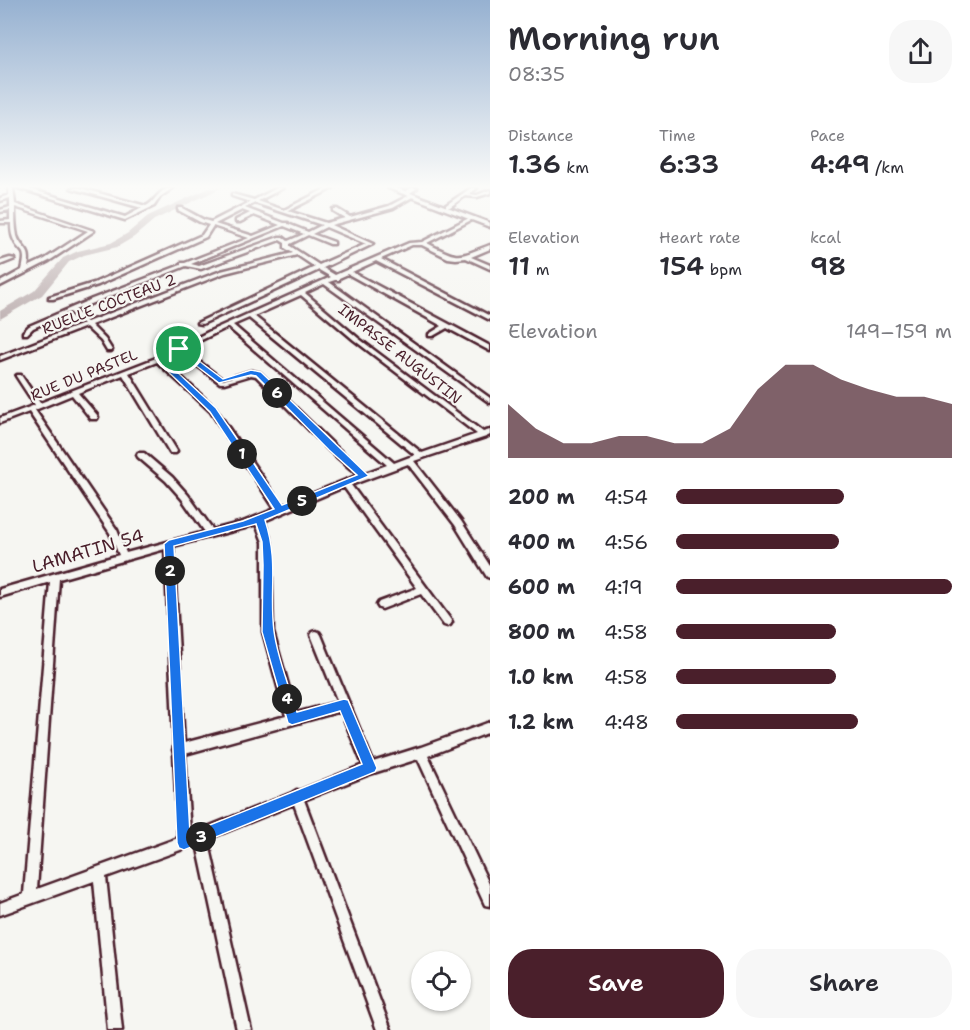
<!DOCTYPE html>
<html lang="en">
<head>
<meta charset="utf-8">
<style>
  :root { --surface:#fff; --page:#f7f7f7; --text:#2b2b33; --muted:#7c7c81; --accent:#4a1f2b }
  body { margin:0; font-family:"Shantell Sans",sans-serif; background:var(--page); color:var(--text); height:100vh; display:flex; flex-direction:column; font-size:22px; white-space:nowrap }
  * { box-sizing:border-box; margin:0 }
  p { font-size:20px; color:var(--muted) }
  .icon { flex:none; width:33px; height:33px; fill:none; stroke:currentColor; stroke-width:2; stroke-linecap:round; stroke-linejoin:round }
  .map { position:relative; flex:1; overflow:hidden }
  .panel { display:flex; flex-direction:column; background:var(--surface); width:480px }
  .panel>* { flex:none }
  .fabs { position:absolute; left:411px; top:951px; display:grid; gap:12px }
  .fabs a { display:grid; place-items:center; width:60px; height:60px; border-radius:50%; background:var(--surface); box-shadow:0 2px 4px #0004; font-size:30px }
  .pin { position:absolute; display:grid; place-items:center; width:51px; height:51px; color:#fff; margin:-26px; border:3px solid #fff; border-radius:50%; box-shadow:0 2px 6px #0007 }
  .km { position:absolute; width:30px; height:30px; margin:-15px; border-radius:50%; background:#222; color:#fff; font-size:16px; line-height:30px; text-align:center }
  .round { display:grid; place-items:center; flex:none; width:63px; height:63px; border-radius:24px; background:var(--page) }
  .head { display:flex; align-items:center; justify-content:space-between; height:102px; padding:0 18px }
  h1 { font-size:33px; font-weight:600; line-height:45px }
  .figures { display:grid; grid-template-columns:repeat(3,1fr); gap:9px; height:102px; padding:6px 18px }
  .figures div { display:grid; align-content:center }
  .figures b { font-size:26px; font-weight:600 }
  .figures small { font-size:16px; font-weight:400 }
  .figures p { font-size:16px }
  .chart { height:168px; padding:12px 18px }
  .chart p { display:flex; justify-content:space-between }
  .chart svg { width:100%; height:108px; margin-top:6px; fill:var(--accent); opacity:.7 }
  .primary-button { display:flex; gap:12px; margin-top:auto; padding:12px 18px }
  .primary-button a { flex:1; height:69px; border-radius:24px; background:var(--accent); color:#fff; font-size:24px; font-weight:600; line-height:69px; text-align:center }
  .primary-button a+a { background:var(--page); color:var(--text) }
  ul { padding:0 18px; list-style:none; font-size:20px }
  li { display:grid; grid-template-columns:96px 72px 1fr; align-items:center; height:45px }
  li i { height:15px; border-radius:8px; background:var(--accent) }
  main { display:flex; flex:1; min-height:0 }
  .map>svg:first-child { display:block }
</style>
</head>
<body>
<main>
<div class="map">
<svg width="490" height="1030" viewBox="0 0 490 1030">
  <rect width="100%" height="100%" fill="#f6f6f2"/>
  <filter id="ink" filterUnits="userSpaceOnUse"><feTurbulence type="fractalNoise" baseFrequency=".0167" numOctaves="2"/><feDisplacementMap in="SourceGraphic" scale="12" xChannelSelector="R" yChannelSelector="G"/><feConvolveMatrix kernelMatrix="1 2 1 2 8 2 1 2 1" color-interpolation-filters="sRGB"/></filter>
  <g filter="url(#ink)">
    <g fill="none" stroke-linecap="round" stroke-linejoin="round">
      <path fill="#bbadae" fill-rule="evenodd" d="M209 188H221L154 220 134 237 117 247 84 255 69 262 42 295 0 319V311L34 291 63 258 78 251 111 243 128 233 148 216Z"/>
      <g stroke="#4a1f2b" stroke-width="5">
        <g id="minor">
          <path d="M9 188H13L15 204 94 231 49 261 0 286V282L22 270C28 246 19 255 13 238 11 233 11 228 11 223H0V221L10 220V210L0 212V210L10 207V198L0 201V198L9 195ZM15 207 88 231 45 259 28 267C32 247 22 251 17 236 15 227 15 216 15 207Z"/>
          <path d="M18 188H26L125 217 142 208 71 188H80L146 206C157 201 158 188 173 188L160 197 154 206 125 220Z"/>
          <path d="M277 188H283L258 201 284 210 327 188H333L288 211 326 223 345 218 333 211V209H337L350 217 389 206 410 195 414 196 393 208 331 225 373 244 323 268 335 275 409 243 422 242 471 217 473 218V219L427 243C460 260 456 258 490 245V249L471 257 490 265V269L466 258 456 259 448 258 422 245H412L381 259 490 316V320L376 261 352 272 490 346V351L447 328 433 336H429V334L442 326 348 274 339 278V280H335L329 282 490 398V403L324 284 305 293 358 338 483 432 490 430V435L486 437 414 461 461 521 490 566V578L487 577 455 525 408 464 351 485 450 619 452 622 450 625 447 626 444 625 421 594 382 609 379 608 377 605 379 602 417 588 344 487 264 521 271 542 273 632 296 713 338 702 311 635 313 632 316 631 319 632 321 635 373 762 421 747 490 722V732L428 756 490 886V906L485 905 418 759 370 774 304 800 391 1030H377L294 804 208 839 251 1030H237L197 844 106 877 122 1030H108L94 881 0 915V903L24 894 50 582 0 597V589L119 555 110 533 29 412 0 423V418L35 405 16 376 17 375H21L40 403 156 358 210 331 331 277 319 270 202 324 197 323 315 267 297 255 225 273 91 325 105 339 112 350 111 351H107L101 341 86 327 0 360V356L83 324 70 312 33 328 27 334H23V332L29 326 92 299 181 265V263H185L249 238 213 226 206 237 98 285 53 299H49V297L94 283 202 235 209 225 200 222 178 210V208H182L204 220 211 222 250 202 232 196V194L254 200ZM255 203 322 225 308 232 288 224V223H284L245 208ZM242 210 250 213 236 220V222H240L254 215 280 225 253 236 215 224ZM284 226 304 234 288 241 283 237H279L199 266 191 264ZM326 227 366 244 319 265 290 246V244L308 235 330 244H334V242L312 234ZM280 240 285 243V248L293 253 221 271 87 322 75 310 186 266 201 269ZM301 295 354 340 477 434 422 453 254 316ZM249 318 415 455 394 463 233 325ZM228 327 387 465 365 473 335 446 260 373 251 371 223 380 183 349ZM178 351 220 383H224L251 375 256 376 329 450 358 475 282 506 215 408 162 359ZM157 362 211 412 275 509 243 522 213 530 188 495 172 477 144 453H138L137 455 138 457 166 481 182 499 205 532 126 553 117 530 35 410 72 395 91 419H97L98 417 97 415 78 393 123 375 170 453H176L177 451 129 373ZM256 524 263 542V632L286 716 184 743 173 546 245 528ZM165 549 174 747 173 750 174 754 178 838 37 889 59 579ZM341 711 363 765 299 791 297 790 292 793 190 834 185 754Z"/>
          <path d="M411 188H417L410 193H406V191Z"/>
          <path d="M471 188H477L469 194 477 195 490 190V193L477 197 465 196 450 207H446V205Z"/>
          <path d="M10 258 15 259 0 265V261Z"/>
        </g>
      </g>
      <g stroke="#4a1f2b" stroke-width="5">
        <path id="major" d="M388 188H397L490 223V227Z"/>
      </g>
      <use href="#minor" fill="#f6f6f2" fill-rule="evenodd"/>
      <use href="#major" fill="#f6f6f2" fill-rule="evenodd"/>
    </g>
  </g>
  <linearGradient id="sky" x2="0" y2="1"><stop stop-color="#96b1d1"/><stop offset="0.56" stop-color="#fbfbf9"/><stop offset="1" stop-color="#fbfbf9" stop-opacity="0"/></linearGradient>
  <rect width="490" height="333" fill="url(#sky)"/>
  <path fill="#1a73e8" stroke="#fff" stroke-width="1.5" fill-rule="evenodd" d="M179 346 223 379 251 370 261 372 369 476 265 520C279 563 269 590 274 631 277 656 289 687 297 712L344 699 348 700 377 768 375 772 184 850 179 848 177 843 164 544 169 540 243 521 274 509 210 412 155 359ZM178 352 219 383 251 375 256 376 329 450 357 475 282 505 216 408 163 359ZM256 524 262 542 263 565 262 632 288 723 292 725 340 711 362 764 190 833 174 546Z"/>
  <g text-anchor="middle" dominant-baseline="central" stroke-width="4.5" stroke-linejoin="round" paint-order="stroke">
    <g font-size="15" fill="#4a1f2b" stroke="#f6f6f2">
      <text transform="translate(109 304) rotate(-21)">RUELLE COCTEAU 2</text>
      <text transform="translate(400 354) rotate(38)">IMPASSE AUGUSTIN</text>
      <text transform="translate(84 375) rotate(-22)">RUE DU PASTEL</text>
    </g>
    <g font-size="18" fill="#4a1f2b" stroke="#f6f6f2">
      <text transform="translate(88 551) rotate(-16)">LAMATIN 54</text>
    </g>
  </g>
</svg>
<div class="fabs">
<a><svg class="icon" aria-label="locate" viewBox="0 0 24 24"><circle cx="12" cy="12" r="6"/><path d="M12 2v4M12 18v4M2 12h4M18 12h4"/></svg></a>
</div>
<div class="pin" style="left:179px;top:349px;background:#1e9e55"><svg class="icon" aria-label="arrive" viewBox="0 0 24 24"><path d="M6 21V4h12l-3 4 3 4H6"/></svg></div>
<b class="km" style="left:242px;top:454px">1</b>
<b class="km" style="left:170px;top:571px">2</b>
<b class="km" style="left:201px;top:837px">3</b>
<b class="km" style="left:287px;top:699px">4</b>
<b class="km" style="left:302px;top:501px">5</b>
<b class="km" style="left:277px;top:393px">6</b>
</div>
<section class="panel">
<div class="head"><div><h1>Morning run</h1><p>08:35</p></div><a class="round"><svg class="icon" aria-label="share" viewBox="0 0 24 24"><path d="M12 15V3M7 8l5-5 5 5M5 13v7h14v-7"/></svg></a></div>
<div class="figures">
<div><p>Distance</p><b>1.36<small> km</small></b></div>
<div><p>Time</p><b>6:33</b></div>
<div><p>Pace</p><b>4:49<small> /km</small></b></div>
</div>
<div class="figures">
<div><p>Elevation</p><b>11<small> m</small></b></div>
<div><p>Heart rate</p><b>154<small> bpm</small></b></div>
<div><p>kcal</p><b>98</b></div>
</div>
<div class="chart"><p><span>Elevation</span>149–159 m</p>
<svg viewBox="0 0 160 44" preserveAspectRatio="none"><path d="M0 44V22L10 32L20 38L30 38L40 35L50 35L60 38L70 38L80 32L90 16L100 6L110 6L120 12L130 16L140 19L150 19L160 22V44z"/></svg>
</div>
<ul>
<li><b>200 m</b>4:54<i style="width:61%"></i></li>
<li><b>400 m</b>4:56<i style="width:59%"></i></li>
<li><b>600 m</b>4:19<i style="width:100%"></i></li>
<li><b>800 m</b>4:58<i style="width:58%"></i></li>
<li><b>1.0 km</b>4:58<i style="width:58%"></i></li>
<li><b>1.2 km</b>4:48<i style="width:66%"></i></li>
</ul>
<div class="primary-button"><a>Save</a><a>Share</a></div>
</section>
</main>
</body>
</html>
